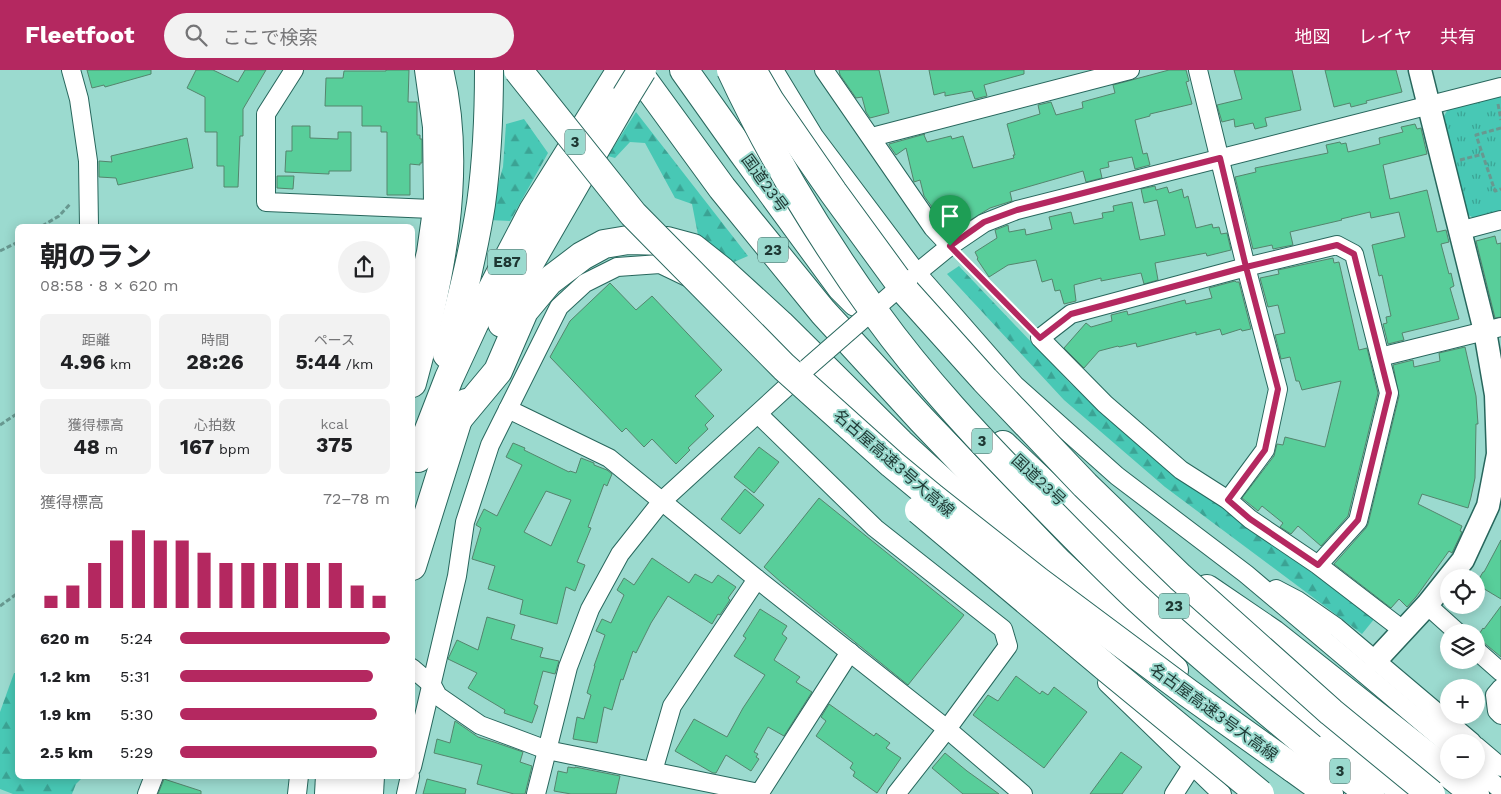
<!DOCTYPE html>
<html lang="ja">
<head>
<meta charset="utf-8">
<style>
  :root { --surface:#fff; --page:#f2f2f2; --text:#202124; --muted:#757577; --accent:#b42860 }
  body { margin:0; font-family:"Work Sans","Noto Sans JP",sans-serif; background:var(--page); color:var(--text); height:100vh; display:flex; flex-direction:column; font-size:19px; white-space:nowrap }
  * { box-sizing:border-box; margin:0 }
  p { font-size:16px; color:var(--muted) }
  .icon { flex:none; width:28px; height:28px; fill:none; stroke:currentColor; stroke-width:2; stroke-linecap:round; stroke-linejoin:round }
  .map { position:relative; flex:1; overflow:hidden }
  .panel { position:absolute; left:15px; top:154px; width:400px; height:555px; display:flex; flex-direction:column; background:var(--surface); border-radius:8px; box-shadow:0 2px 12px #0003 }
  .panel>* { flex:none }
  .tools { position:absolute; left:1440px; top:499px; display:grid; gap:10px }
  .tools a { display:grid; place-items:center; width:45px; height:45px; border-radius:50%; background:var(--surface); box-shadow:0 2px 12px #0003; font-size:25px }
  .pin { position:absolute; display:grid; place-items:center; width:42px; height:42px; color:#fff; margin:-51px -21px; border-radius:50% 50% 50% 0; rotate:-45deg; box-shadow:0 0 5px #0007 }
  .pin .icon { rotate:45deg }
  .round { display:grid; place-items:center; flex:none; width:52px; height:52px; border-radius:26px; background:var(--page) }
  .summary { display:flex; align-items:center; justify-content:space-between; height:85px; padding:0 25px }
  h1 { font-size:28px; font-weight:700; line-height:38px }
  .metrics { display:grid; grid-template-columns:repeat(3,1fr); gap:8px; height:85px; padding:5px 25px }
  .metrics div { display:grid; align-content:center; border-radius:8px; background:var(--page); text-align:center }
  .metrics b { font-size:21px; font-weight:700 }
  .metrics small { font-size:14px; font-weight:400 }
  .metrics p { font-size:14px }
  .chart { height:140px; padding:10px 25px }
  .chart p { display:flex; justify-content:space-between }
  .chart svg { width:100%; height:90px; margin-top:5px; stroke:var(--accent); stroke-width:6 }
  ul { padding:0 25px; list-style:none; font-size:16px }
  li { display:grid; grid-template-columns:80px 60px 1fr; align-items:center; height:38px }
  li i { height:12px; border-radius:6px; background:var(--accent) }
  header { display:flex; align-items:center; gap:30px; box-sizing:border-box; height:70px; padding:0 25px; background:var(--accent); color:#fff }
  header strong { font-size:24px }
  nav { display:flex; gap:28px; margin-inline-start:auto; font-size:18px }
  .search { width:350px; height:45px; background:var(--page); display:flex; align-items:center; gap:12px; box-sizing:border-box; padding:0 18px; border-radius:28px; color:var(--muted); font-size:19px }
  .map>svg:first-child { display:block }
</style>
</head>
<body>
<header>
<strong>Fleetfoot</strong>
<div class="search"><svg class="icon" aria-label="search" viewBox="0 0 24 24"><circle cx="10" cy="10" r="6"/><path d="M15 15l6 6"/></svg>ここで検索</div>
<nav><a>地図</a><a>レイヤ</a><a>共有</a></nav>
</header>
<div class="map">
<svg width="1501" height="724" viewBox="0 0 1501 724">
  <defs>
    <pattern id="forest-firs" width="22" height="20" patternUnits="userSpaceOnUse" patternTransform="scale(1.25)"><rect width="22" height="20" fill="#48c8b5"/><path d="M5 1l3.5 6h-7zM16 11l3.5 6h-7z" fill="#3ba394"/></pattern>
    <pattern id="park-tufts" width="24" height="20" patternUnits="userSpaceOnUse" patternTransform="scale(1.25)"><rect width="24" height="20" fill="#48c8b5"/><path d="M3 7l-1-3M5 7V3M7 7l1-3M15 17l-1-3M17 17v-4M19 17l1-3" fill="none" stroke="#3ba394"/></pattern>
  </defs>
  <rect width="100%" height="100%" fill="#9bdacf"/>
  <g fill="url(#forest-firs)">
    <path d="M636 42 748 186 734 192 698 165 692 134 675 128 645 73 630 72 615 88 608 86Z"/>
    <path d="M524 49 548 83 510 151 488 150 503 97 506 54Z"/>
    <path d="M959 196 1070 313 1153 388 1375 548 1362 564 1165 417 1064 330 947 204Z"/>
    <path d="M14 603H17L18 706H84L76 714 72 724H13L0 719V642Z"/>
  </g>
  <path fill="url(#park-tufts)" d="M1501 25V141L1474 148 1468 145 1444 46 1448 39Z"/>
  <g fill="#58ce9a" stroke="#54856d" fill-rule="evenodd">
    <path d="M87 0H151V4L105 17 104 15 92 18Z"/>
    <path d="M196 0H213L238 12 245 0H266L243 39V66H240L238 117H224V96H217V62H205V27L187 18Z"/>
    <path d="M386 0H409L408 32H417V65H420V69H422V93H420V95L410 94V125H387V62H381V56H362V36H325L326 8H343L344 1H386Z"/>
    <path d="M839 0H879L889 43 870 48 866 42 862 27 856 28 840 5Z"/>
    <path d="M929 0H1024V4L984 15 987 26 975 29 972 21 945 26V22L934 25Z"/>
    <path d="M1169 0H1186L1189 11 1186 12 1192 34 1150 44V46L1135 50 1143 84 1147 83 1150 95 1135 99 1132 87 1108 92 1109 97 1100 99 1102 108 1086 112 1083 101 1010 122 1012 131 990 138 959 157 953 132 932 137 924 126 920 110 914 112 906 78 896 85 889 75V74L925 64 924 65 927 72 951 66 952 69 963 66 973 98 1002 91 1014 88 1013 85H1015L1007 54 1040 44 1038 35 1051 32 1056 45 1083 38 1082 32 1115 23 1113 15Z"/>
    <path d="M1234 0H1292L1301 40 1265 48 1267 56 1255 59 1253 53 1235 57 1234 49 1222 52 1217 35 1242 29Z"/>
    <path d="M1325 0H1396L1402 22 1366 31 1367 33 1351 37 1350 33 1334 37Z"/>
    <path d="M1415 54 1417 59 1421 58 1427 84 1383 95 1390 129 1427 120 1437 162 1446 160 1449 172 1441 174 1449 204 1451 203 1454 216 1450 218 1459 249 1402 263 1404 270 1388 274 1383 254 1387 253 1386 247 1391 246 1382 205 1379 206 1372 175 1405 167 1399 142 1371 148 1370 142 1341 149 1342 150 1290 162 1293 175 1273 179 1272 175 1253 179 1235 107 1256 102 1255 98 1328 83 1326 75 1340 72 1341 74 1346 73 1348 82 1380 74 1379 68 1403 62 1401 57Z"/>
    <path d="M292 56H310V68L338 69V62H351V101H329V104L285 102 286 81H292Z"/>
    <path d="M187 68 193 98 118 115 116 108 99 107V91L112 92 111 86Z"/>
    <path d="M277 106H294L293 119 277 118Z"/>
    <path d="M1155 116 1156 120 1167 117 1169 123 1182 119 1184 128 1188 126 1196 158 1212 154 1213 158 1219 157 1221 164 1227 163 1231 180 1207 186 1206 183 1155 193 1158 210 1144 214 1141 203 1101 211V208L1074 215 1076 231 1064 234 1060 220 1055 221 1052 209 1042 212 1036 190 1008 195 989 207 977 189 978 188 975 182 997 168 995 160 1008 155 1009 162 1025 159 1026 165 1052 159 1049 147 1071 142 1074 154 1103 148 1102 143 1114 141 1113 136 1132 132 1140 170 1165 165 1157 130 1144 133 1141 119Z"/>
    <path d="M1495 166 1497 174 1501 173V247L1495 248 1476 171Z"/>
    <path d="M1333 188 1334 193 1339 192 1359 280 1367 278 1378 323 1348 446 1321 476 1298 456 1291 464 1280 457 1283 453 1262 436 1258 441 1242 428 1274 386 1277 374 1283 375 1285 367 1325 377 1341 311 1302 320 1299 311H1296L1290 287 1281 289 1275 265 1285 263 1278 235 1268 237 1260 208 1279 204 1278 200Z"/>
    <path d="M1235 211 1236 212H1239L1251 259 1242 261 1241 259 1222 265 1220 259 1196 265V262L1137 277 1136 273 1119 277 1118 276 1099 281 1084 298 1064 278 1086 253 1091 257 1112 251 1111 245 1127 241 1128 245 1185 230 1186 234 1212 228 1209 218Z"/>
    <path d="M610 213 636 240 652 226 722 300 695 326 714 346 705 355 708 359 688 378 690 380 676 394 652 369 644 377 626 358 622 362 550 287 570 251Z"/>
    <path d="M1465 277 1476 326 1478 354H1476L1475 408 1471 427 1468 438 1422 424 1418 434 1462 456 1460 461 1462 462 1452 483 1449 481 1416 527 1407 537 1399 529 1391 538 1334 494 1366 458 1368 454 1399 326 1393 295 1413 290 1414 297 1440 291 1439 283Z"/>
    <path d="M513 373 525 378 524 380 569 402 570 401 576 403 581 388 594 393V395L607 400 612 404 607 416 604 414 588 457 591 458 577 492 585 495 575 521 566 517 557 554 520 544 523 530 488 519 495 496 472 489 481 458 476 455 484 439 497 446 522 395 506 387ZM546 421 571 430 551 476 524 462Z"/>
    <path d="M759 377 779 392 754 423 734 407Z"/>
    <path d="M745 419 764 435 740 464 721 449Z"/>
    <path d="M819 428 964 545 908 615 782 513 764 497Z"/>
    <path d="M1501 470V529L1476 514 1483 502H1484Z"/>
    <path d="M652 488 689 513 695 504 712 513 718 505 736 517 728 528 730 530 720 545 718 544 712 554 668 526 651 553 636 583 633 581 623 610 621 609 612 640 604 637 597 673 573 669 577 647 584 649 591 625 587 623 595 596H594L605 565 596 561 602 549 611 553 624 525 617 520 624 508 634 515Z"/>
    <path d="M1501 536V587L1483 572 1476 569 1483 558 1484 559Z"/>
    <path d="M760 539 787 556 782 564 787 568 774 590 800 607 796 612 812 622 784 666 768 657 754 682 758 684 756 687 759 689 751 701 726 685 716 703H713L675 681 694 649 727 667 743 638 765 605 734 586 746 568 743 566Z"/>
    <path d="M487 547 515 555 511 569 543 578 540 587 559 591 555 604 543 601 534 634 538 636 532 653 504 643 505 640 468 618 477 603 448 589 457 570 478 580Z"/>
    <path d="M1016 606 1040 624 1042 621 1048 625 1054 617 1087 642 1044 698 973 645 988 625 998 631Z"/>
    <path d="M829 634 874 666 876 663 890 673 886 678 901 688 877 723 853 706 855 702 850 698 853 693 816 666 826 651 821 647Z"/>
    <path d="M455 651 478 667 494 672 523 682 520 692 532 696 525 724H514L477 714 482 695 434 683 437 669 450 673Z"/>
    <path d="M1121 682 1142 697 1122 724H1090Z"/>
    <path d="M945 683 967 701 999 724H963L932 698Z"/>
    <path d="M568 697 575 698V697L620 706 616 724H571L554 721 558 701 567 703Z"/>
    <path d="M164 709 201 721V724H158Z"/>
    <path d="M427 709 466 719 465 724H423Z"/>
  </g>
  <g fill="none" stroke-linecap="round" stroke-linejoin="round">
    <g stroke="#28675d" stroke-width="20">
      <g id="minor">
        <path d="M71 0 79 29 88 91 89 156"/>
        <path d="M294 0 266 44V132L432 139"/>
        <path d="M774 0 814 66 917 203 1015 315 1117 406 1246 504 1449 675"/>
        <path d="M824 0 933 158 950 176"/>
        <path d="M1198 0 1246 197 1278 319 1265 380 1228 430"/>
        <path d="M872 67 1130 0"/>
        <path d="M1459 161 1501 150"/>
        <path d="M912 207 950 176 984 153 1017 140 1501 17"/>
        <path d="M412 239 426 182 433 133 432 57 424 0"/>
        <path d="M1380 287 1501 257"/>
        <path d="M508 339 609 388 757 509 947 659 1023 724"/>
        <path d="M758 344 875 458 1003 559 1008 576 947 659 896 724"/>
        <path d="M1318 495 1358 451 1389 323 1354 184 1337 175 1246 197 1071 244 1040 268 1105 334 1181 400 1228 430 1250 449 1318 495 1404 561"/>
        <path d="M1276 519 1297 530 1336 557 1472 672"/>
        <path d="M1427 535 1457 562"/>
        <path d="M1476 580 1501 602"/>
        <path d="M412 598 432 615 438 626 480 655 547 680 759 723"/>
        <path d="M1107 613 1222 724"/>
        <path d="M1501 618 1495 625 1497 641 1501 645"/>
        <path d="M1476 676 1501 697"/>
        <path d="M412 697 457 506 465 452 490 375 559 237 585 213 617 197 660 194 687 207"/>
        <path d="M1476 698 1501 720"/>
        <path d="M653 701 672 636 757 509"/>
        <path d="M147 724 154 706"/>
        <path d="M297 724 299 706"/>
        <path d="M406 724 410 706"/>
        <path d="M536 724 568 597 590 539 620 484 662 431 803 302"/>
        <path d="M759 724 850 582"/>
        <path d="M1174 724 1192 696"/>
      </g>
    </g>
    <g stroke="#28675d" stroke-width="25">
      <path id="tertiary" d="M1376 590 1427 535 1463 490 1488 436 1498 384 1496 325 1485 261 1420 0"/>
    </g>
    <g stroke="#28675d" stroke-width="30">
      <g id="trunk">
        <path d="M636 0 722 118 823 242 922 350 1056 490 1174 600"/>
        <path d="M684 0 743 83 841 217 856 232"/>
        <path d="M1003 375 1179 541 1407 724"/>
        <path d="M1207 519 1273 564 1475 724"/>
      </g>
    </g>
    <g stroke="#28675d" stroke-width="30">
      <g id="motorway">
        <path d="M502 253 529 194 626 26"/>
        <path d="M447 284C460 235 473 185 481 134 487 90 489 45 489 0"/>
        <path d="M412 313C439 214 464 102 439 0"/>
        <path d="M458 349 498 301 524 241 549 211 582 186 604 174 628 170 667 171 693 178 722 201 780 254 900 373 1018 481 1056 490"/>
        <path d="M418 388 449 308 474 254 533 141 621 0"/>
        <path d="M412 496 458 349 466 333"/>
        <path d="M1311 678 1370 724"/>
        <path d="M1293 698 1329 724"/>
        <path d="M329 724 330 706"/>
        <path d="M349 724 351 706"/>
        <path d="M369 724 370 706"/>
      </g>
    </g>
    <g stroke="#689890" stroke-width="3" stroke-dasharray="5 2.5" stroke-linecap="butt">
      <path d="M1498 34 1501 50"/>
      <path d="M1501 58 1476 65 1495 121 1501 119"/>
      <path d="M1460 90 1483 84"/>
      <path d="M42 156 59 146 71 133"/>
      <path d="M0 181 18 172"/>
      <path d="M962 188 1029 257"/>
      <path d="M0 355 18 343"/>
      <path d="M0 536 18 523"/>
    </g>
    <use href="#minor" stroke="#fff" stroke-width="18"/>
    <use href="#tertiary" stroke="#fff" stroke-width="22"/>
    <use href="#trunk" stroke="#fff" stroke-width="28"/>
    <use href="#motorway" stroke="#fff" stroke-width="28"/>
    <g stroke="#28675d" stroke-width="20" stroke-linecap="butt">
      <path id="minor-bridge" d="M807 298 909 209"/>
    </g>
    <g stroke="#28675d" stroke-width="30" stroke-linecap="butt">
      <g id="motorway-bridge">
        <path d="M518 0 633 144 784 297 892 394 933 428 1038 511 1188 623 1293 698"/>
        <path d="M731 0C771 86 821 168 876 244 923 309 978 368 1034 425 1067 459 1101 494 1136 527 1192 579 1252 628 1311 678"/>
        <path d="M752 0 770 31 833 122 906 222 985 310 1085 415 1180 507 1331 642 1431 724"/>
        <path d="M626 26 642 0"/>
        <path d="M919 440 1108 599 1260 724"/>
      </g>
    </g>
    <use href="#minor-bridge" stroke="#fff" stroke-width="18"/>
    <use href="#motorway-bridge" stroke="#fff" stroke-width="28"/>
  </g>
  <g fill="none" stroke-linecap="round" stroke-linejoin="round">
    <g stroke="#fff" stroke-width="10">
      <path id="route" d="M950 176 1040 268 1071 244 1246 197 1278 319 1265 380 1228 430 1250 449 1318 495 1358 450 1389 323 1354 184 1337 175 1246 197 1220 88 1017 140 984 152 950 176"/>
    </g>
    <use href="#route" stroke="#b42860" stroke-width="6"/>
  </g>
  <g text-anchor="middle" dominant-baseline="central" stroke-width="4" stroke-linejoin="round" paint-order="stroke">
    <g fill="#9bdacf" stroke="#446962" stroke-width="1">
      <rect x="565" y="59.5" width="20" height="25" rx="4"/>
      <rect x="758" y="167.5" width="30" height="25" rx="4"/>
      <rect x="488" y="179.5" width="38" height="25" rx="4"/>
      <rect x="972" y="358.5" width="20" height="25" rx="4"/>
      <rect x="1159" y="523.5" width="30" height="25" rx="4"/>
      <rect x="1330" y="688.5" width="20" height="25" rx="4"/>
    </g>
    <g font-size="15" font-weight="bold" fill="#1e3833">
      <text x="575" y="72">3</text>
      <text x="773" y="180">23</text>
      <text x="507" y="192">E87</text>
      <text x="982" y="371">3</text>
      <text x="1174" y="536">23</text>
      <text x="1340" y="701">3</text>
    </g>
    <g font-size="16" fill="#1e3833" stroke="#9bdacf">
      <text transform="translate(765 113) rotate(54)">国道23号</text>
      <text transform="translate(894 393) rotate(41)">名古屋高速3号大高線</text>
      <text transform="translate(1039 410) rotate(43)">国道23号</text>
      <text transform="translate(1214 642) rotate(36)">名古屋高速3号大高線</text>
    </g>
  </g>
</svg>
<div class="tools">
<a><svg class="icon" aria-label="locate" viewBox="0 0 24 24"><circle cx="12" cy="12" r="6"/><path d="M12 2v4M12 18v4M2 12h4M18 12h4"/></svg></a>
<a><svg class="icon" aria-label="layers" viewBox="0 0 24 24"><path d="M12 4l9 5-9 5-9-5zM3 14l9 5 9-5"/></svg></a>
<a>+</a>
<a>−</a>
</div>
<div class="pin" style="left:950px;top:176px;background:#1e9e55"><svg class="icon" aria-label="arrive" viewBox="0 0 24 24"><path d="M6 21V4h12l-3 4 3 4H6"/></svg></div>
<section class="panel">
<div class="summary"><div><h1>朝のラン</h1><p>08:58 · 8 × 620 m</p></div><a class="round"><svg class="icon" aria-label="share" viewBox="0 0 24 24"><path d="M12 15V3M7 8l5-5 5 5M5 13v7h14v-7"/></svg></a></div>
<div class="metrics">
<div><p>距離</p><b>4.96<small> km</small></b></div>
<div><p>時間</p><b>28:26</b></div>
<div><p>ペース</p><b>5:44<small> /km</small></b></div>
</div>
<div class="metrics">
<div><p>獲得標高</p><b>48<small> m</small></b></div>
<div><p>心拍数</p><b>167<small> bpm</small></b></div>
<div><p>kcal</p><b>375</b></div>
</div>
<div class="chart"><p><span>獲得標高</span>72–78 m</p>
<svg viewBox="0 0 160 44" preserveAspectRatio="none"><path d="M5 44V38M15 44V33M25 44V22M35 44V11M45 44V6M55 44V11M65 44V11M75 44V17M85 44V22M95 44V22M105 44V22M115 44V22M125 44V22M135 44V22M145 44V33M155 44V38"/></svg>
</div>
<ul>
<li><b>620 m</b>5:24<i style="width:100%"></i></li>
<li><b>1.2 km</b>5:31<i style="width:92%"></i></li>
<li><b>1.9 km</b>5:30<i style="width:94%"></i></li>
<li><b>2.5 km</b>5:29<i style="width:94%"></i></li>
</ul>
</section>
</div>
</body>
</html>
